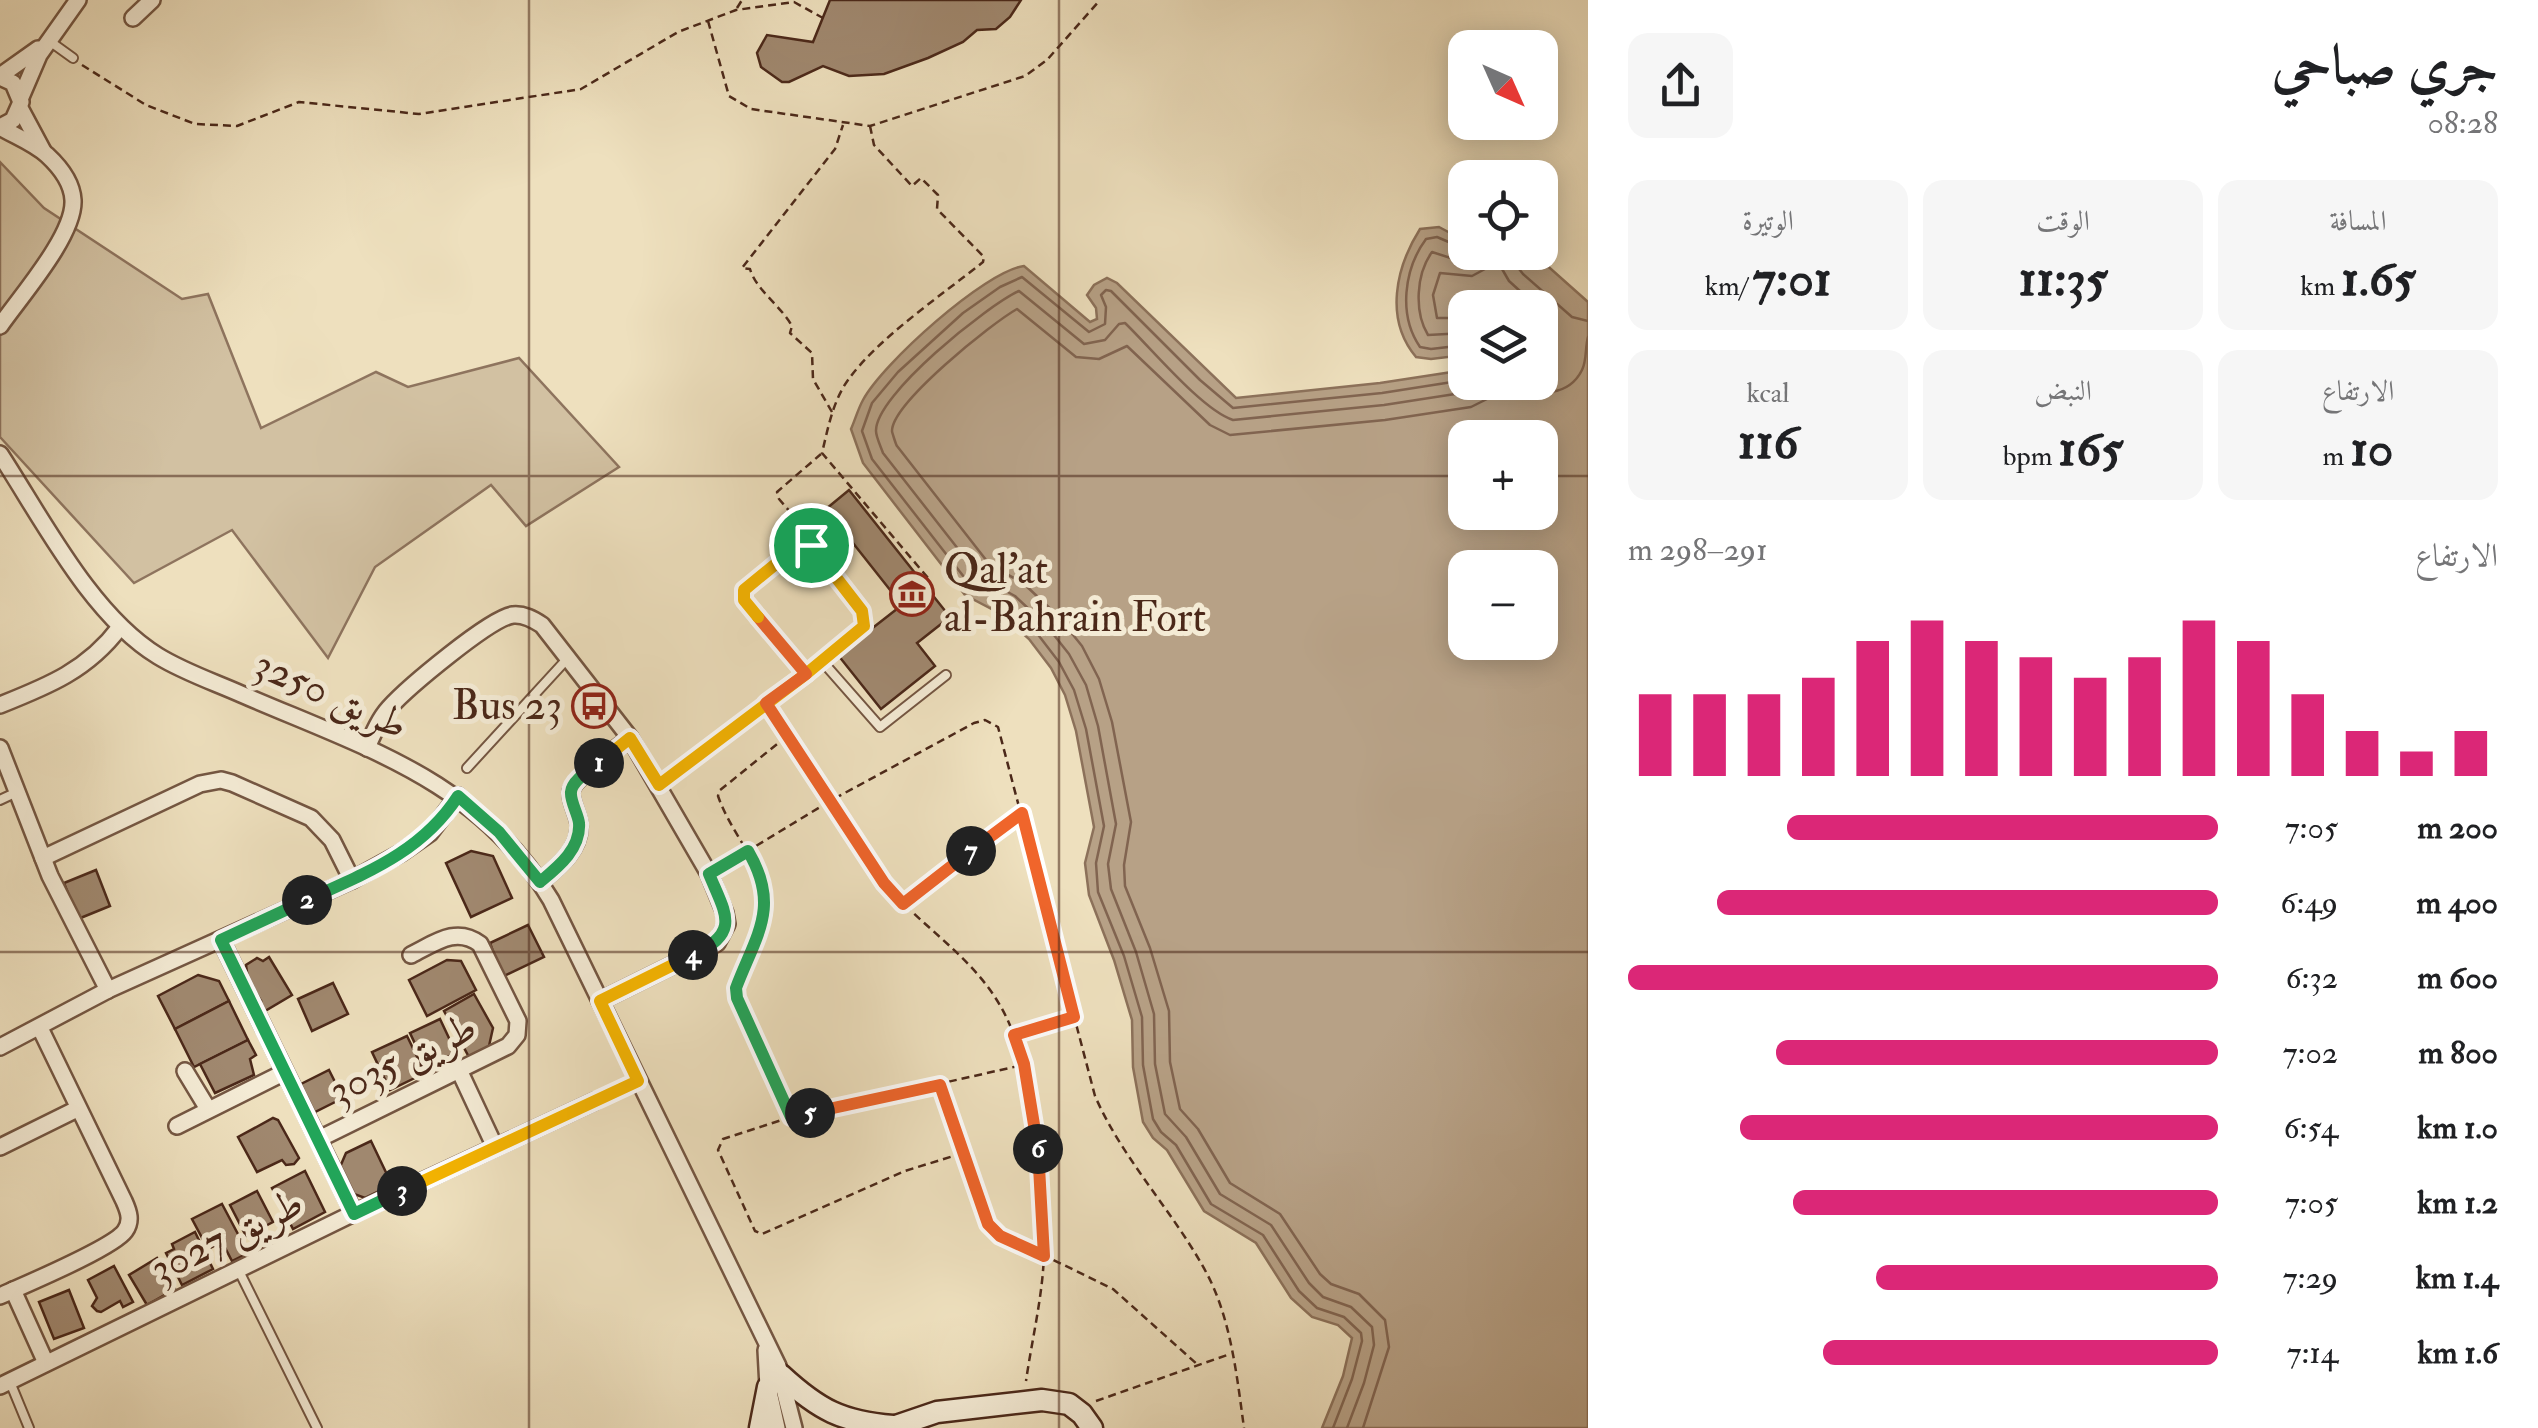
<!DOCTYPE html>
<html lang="ar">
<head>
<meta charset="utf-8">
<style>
  :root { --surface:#fff; --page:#f6f6f6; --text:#202124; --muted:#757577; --accent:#db2777 }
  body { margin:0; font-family:"IM FELL Double Pica",Amiri,serif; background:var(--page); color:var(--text); direction:rtl; height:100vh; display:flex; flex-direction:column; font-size:38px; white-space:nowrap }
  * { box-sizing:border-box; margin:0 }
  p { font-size:32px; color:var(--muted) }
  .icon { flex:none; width:55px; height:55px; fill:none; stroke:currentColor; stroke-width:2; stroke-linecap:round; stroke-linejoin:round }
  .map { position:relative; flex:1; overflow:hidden; direction:ltr }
  .side { display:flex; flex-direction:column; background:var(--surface); width:950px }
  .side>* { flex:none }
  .needle { width:65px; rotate:135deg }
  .controls { position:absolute; left:1448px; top:30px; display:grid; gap:20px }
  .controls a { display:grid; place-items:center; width:110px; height:110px; border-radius:20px; background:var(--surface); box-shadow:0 5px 25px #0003; font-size:50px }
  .pin { position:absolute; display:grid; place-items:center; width:85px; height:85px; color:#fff; margin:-42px; border:5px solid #fff; border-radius:50%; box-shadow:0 2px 10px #0007 }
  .km { position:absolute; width:50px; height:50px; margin:-25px; border-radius:50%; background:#222; color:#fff; font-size:28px; line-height:50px; text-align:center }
  .round { display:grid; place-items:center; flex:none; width:105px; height:105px; border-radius:20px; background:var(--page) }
  .overview { display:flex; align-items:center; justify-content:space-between; height:170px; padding:0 40px }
  h1 { font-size:55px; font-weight:800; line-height:75px }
  .stats { display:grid; grid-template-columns:repeat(3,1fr); gap:15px; height:170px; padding:10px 40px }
  .stats div { display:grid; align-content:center; border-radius:20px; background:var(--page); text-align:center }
  .stats b { font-size:50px; font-weight:800 }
  .stats small { font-size:28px; font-weight:400 }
  .stats p { font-size:28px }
  .chart { height:280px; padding:20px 40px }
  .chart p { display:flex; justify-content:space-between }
  .chart svg { width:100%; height:180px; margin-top:10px; stroke:var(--accent); stroke-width:6 }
  ul { padding:0 40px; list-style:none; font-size:32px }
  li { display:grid; grid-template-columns:160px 120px 1fr; align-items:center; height:75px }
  li i { height:25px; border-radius:12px; background:var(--accent) }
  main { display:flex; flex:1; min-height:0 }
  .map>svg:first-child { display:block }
</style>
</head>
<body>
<main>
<section class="side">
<div class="overview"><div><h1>جري صباحي</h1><p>08:28</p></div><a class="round"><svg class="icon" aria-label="share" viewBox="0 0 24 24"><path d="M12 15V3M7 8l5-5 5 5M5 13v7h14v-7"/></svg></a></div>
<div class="stats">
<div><p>المسافة</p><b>1.65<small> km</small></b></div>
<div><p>الوقت</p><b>11:35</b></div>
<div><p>الوتيرة</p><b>7:01<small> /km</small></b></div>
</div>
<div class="stats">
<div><p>الارتفاع</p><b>10<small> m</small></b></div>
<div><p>النبض</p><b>165<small> bpm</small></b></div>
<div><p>kcal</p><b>116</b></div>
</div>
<div class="chart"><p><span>الارتفاع</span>291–298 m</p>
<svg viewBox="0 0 160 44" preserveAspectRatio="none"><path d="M5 44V24M15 44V24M25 44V24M35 44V20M45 44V11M55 44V6M65 44V11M75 44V15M85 44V20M95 44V15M105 44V6M115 44V11M125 44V24M135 44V33M145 44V38M155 44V33"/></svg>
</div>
<ul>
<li><b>200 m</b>7:05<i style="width:73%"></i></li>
<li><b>400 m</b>6:49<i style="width:85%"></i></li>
<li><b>600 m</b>6:32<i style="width:100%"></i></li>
<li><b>800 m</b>7:02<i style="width:75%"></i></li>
<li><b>1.0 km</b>6:54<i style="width:81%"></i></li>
<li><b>1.2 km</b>7:05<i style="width:72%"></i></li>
<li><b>1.4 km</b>7:29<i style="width:58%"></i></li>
<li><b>1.6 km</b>7:14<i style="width:67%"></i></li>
</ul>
</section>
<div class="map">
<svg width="1588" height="1428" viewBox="0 0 1588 1428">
  <rect width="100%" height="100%" fill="#eee0be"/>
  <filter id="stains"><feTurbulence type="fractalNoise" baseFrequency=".002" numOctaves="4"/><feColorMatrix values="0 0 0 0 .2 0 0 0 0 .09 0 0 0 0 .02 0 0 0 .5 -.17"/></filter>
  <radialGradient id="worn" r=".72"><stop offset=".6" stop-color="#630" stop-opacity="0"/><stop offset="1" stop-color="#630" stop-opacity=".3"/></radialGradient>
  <path fill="#d2c1a2" stroke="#8e745e" stroke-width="2.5" d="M0 162 44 208 182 299 208 294 261 428 376 372 408 387 519 358 619 467 526 526 491 485 375 567 328 658 232 530 134 583 0 437Z"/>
  <path fill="#b7a186" stroke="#8c715a" stroke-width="2.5" fill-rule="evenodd" d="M1439 227 1465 241V252L1533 253 1588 302V1428H1322L1343 1376 1352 1338 1338 1325 1312 1317 1291 1298 1256 1243 1204 1211 1167 1150 1153 1138 1143 1122 1133 1067 1132 1020 1114 960 1089 895 1085 863 1094 827 1076 731 1065 695 1051 668 1029 639 1001 614 965 595 863 463 851 429C855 420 858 409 863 400 882 364 985 271 1024 266L1090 322 1097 319 1096 308 1087 295 1094 285 1107 278 1117 283 1236 398 1380 383 1465 370V382H1540V356L1548 354 1549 345 1540 346V308H1465V355L1431 359 1416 357C1384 319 1396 267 1420 229ZM1465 438H1540V512H1465ZM1465 568H1540V642H1465Z"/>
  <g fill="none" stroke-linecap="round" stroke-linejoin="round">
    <g stroke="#816450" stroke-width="2.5">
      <path d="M1465 249 1437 237 1426 239C1404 269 1398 315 1420 347L1431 349 1465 345"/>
      <path d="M1515 252 1516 265 1523 274 1572 317 1588 321"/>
      <path d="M1465 318H1437L1433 295 1440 273 1472 276 1498 262 1509 281 1532 302V308"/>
      <path d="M1465 333 1428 335C1414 312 1416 274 1432 252L1463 262 1482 252"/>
      <path d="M1515 382C1537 398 1569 396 1582 370 1587 360 1585 347 1588 337"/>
      <path d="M1333 1428 1352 1379 1362 1341 1361 1333 1344 1317 1317 1308 1299 1291 1263 1235 1211 1204 1176 1145 1161 1132 1153 1119 1143 1065 1142 1017 1124 956 1098 892 1096 863 1104 826 1086 729 1074 690 1059 662 1036 632 1007 606 971 586 872 459 862 431 872 403 898 372 963 313 1000 287 1022 277 1089 332 1105 324 1106 307 1101 295 1106 290 1111 291 1200 380 1233 408 1382 393 1465 380"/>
      <path d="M1347 1428 1364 1383 1374 1345 1372 1327 1351 1307 1323 1297 1309 1283 1271 1225 1220 1194 1186 1137 1165 1114 1155 1064 1154 1014 1136 952 1111 889 1108 864 1116 824 1098 726 1086 685 1069 654 1046 625 1015 596 980 577 883 453C881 447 876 437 876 431 875 395 988 305 1019 291L1084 344 1105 340 1119 324 1125 323C1151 348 1202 410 1233 420L1384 405 1468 392 1483 382"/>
      <path d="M1363 1428 1389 1347 1385 1320 1359 1294 1331 1284 1320 1274 1280 1214 1230 1183 1198 1129 1180 1109 1170 1062 1169 1011 1150 948 1125 886 1124 865 1131 822 1112 722 1099 679 1082 646 1057 615 1023 583 990 565 897 446C896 445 892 432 892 431 892 403 992 323 1017 309L1076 357 1099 359 1127 346 1210 425 1230 435 1385 420 1471 407 1489 398 1500 382"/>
    </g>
  </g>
  <g fill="#a0886f" stroke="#4b2819" stroke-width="2.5">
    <path d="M830 0H1021L1010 17 996 29 977 30 963 42 928 58 884 74 849 76 823 66 789 82H782L761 67 757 53 767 35 813 42Z"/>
    <path d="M849 490 950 617 917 643 935 666 881 709 838 655 902 605 826 509Z"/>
    <path d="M471 851 493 856 512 898 471 917 446 863Z"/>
    <path d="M96 870 110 906 78 919 64 883Z"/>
    <path d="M528 925 544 957 502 977 490 943Z"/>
    <path d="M269 957 292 995 260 1014 255 1005 261 1001 248 980 246 965 257 958 263 961Z"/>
    <path d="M447 960 461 961 476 990 427 1016 409 980Z"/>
    <path d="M198 975 219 981 229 1001 175 1029 158 996Z"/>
    <path d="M333 983 348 1014 312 1031 298 999Z"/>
    <path d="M474 994 493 1028 489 1046 469 1057 444 1011Z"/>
    <path d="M229 1001 248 1040 194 1067 175 1029Z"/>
    <path d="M440 1019 456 1053 426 1067 410 1033Z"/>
    <path d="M407 1036 425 1073 390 1090 372 1052Z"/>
    <path d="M248 1040 256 1055 250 1059 254 1075 215 1093 200 1064Z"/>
    <path d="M329 1070 343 1098 313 1113 299 1085Z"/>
    <path d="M273 1118 278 1120 299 1158 294 1164 286 1165 282 1160 257 1172 238 1137Z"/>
    <path d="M371 1141 392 1185 365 1198 354 1194 340 1167 346 1153Z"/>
    <path d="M305 1171 325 1212 293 1229 272 1188Z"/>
    <path d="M257 1191 273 1222 246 1236 230 1205Z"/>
    <path d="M222 1204 248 1253 232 1261 222 1242 208 1249 192 1219Z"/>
    <path d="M195 1232 213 1269 182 1285 166 1253 174 1249 172 1244Z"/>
    <path d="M157 1258 175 1289 147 1305 129 1275Z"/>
    <path d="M114 1266 133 1302 123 1307 120 1301 101 1312 97 1311 92 1306 97 1298 88 1280Z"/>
    <path d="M69 1290 84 1328 54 1339 39 1302Z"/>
  </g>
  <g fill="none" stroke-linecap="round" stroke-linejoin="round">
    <g stroke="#745642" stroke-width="12">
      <g id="lane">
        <path d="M48 40 73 58"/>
        <path d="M822 661 880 727 946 675"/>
        <path d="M467 768 567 659"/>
        <path d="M659 785 806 674 864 625 862 611 813 548 803 543 742 594 745 602 806 674"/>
        <path d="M0 800 17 792"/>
        <path d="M238 1269 317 1428"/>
        <path d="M10 1382 29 1428"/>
      </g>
    </g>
    <g stroke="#745642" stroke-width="20">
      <g id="street">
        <path d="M133 18 152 0"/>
        <path d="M0 76 38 49"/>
        <path d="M0 77 13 83 21 102 13 120 0 127"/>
        <path d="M21 97 39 55 78 0"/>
        <path d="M20 108 43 151"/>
        <path d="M0 326C20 297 75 235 73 200 72 182 60 167 47 155 34 143 15 136 0 127"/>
        <path d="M0 454C43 520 91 615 158 656 184 672 214 682 241 694 363 747 479 780 551 900L778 1366 794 1428"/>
        <path d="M0 705C48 686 88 670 120 627"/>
        <path d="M0 748 50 876 108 990"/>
        <path d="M367 748C373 734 379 719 389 708 407 688 490 618 513 615 524 614 533 619 542 625L630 738 709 874 725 913 727 924 717 943 600 1001"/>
        <path d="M43 858 200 784 221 780 232 783 311 818 332 840 352 880"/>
        <path d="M540 882C558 867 581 849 579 824 578 814 570 801 571 792 572 779 618 748 630 738"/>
        <path d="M221 940 354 1213"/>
        <path d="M0 1047 108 990 352 880 401 853 430 833 458 796"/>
        <path d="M459 1070 495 1147"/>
        <path d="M185 1071 208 1109"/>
        <path d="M177 1126 283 1073"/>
        <path d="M319 1139 508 1046 517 1035 518 1021 480 944C456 926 435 943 411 955"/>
        <path d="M0 1147 77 1109"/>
        <path d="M13 1290 46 1363"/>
        <path d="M0 1296C24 1285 113 1248 125 1231 132 1221 129 1212 124 1201L40 1028"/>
        <path d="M766 1350 768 1387 777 1428"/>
        <path d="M0 1386 354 1213 595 1101"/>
      </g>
    </g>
    <g stroke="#4b2819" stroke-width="25">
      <g id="secondary">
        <path d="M781 1375C819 1410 842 1422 893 1426"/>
        <path d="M760 1428 768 1387"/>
        <path d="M890 1428 937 1412 1042 1400 1069 1404 1082 1414 1092 1428"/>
      </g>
    </g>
    <g stroke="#4b2819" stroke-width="2.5" stroke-dasharray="8 5" stroke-linecap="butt">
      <path d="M737 8 742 0"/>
      <path d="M708 21 729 96 751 109 870 126 1025 76 1047 60 1100 0"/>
      <path d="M82 65 146 105 195 124 237 126 299 102 419 114 581 89 678 32 736 10 794 2 823 18"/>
      <path d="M870 126 874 145 912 186 921 178 938 195 937 209 984 257 983 262C942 295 878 338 848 380 833 401 828 428 822 453L928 578 923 582"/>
      <path d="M832 412 813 379 812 353 790 333 792 326C781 306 756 290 750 269L742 268 835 149 843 125"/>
      <path d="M809 534 779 499 777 492 821 454"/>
      <path d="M772 713C808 768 844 835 886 885 923 928 972 956 1001 1007 1035 1067 1046 1183 1044 1253 1043 1295 1032 1339 1026 1381"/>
      <path d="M787 736 719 791 718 796C736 847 777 872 760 932 754 954 736 974 737 998L791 1116"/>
      <path d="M723 866 830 801 974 723 985 720 998 727 1095 1096C1123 1160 1173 1211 1206 1272 1231 1318 1237 1377 1244 1428"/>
      <path d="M904 903 1020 814"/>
      <path d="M1015 1035 1073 1017"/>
      <path d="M941 1086 985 1216 994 1231 1113 1289 1198 1365"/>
      <path d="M608 1095 623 1088"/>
      <path d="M963 1153 905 1171 762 1234 755 1231 718 1150 723 1139 791 1117 1023 1065"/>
      <path d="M1096 1401 1230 1354"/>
    </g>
    <use href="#lane" stroke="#f4ebd5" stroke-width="8"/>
    <use href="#street" stroke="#f4ebd5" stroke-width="15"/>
    <use href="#secondary" stroke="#f4ebd5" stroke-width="20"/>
  </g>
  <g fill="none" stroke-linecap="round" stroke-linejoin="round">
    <g stroke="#fff" stroke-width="20">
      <path id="split-1" d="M599 763 630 738 659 785 806 674 864 626 862 611 811 545"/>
    </g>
    <g stroke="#fff" stroke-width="20">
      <path id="split-2" d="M307 900C366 873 422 852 458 796L499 832 540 882C558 867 581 849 579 823 578 814 570 801 571 792 572 780 590 770 599 763"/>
    </g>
    <g stroke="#fff" stroke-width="20">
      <path id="split-3" d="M307 900 221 940 354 1214 402 1191"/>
    </g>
    <g stroke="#fff" stroke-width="20">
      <path id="split-4" d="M402 1191 638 1081 600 1001 693 955"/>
    </g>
    <g stroke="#fff" stroke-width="20">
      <path id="split-5" d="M693 955C741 932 726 915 709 874L748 851C781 907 756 935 736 988L737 998 791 1117 810 1113"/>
    </g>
    <g stroke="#fff" stroke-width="20">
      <path id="split-6" d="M810 1113 940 1085 988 1224 1000 1236 1044 1256 1038 1149"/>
    </g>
    <g stroke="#fff" stroke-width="20">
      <path id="split-7" d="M971 851 1022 813 1074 1017 1014 1035 1024 1064 1038 1149"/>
    </g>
    <g stroke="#fff" stroke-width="20">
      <path id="split-8" d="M758 617 806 674 766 703 884 883 903 904 971 851"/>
    </g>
    <g stroke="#fff" stroke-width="20">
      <path id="split-9" d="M758 617 744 600V590L800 544 811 545"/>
    </g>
    <use href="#split-1" stroke="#f5b400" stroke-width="12"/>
    <use href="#split-2" stroke="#22a559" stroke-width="12"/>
    <use href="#split-3" stroke="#22a559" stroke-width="12"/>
    <use href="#split-4" stroke="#f5b400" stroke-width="12"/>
    <use href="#split-5" stroke="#22a559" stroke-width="12"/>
    <use href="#split-6" stroke="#f0652b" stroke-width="12"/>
    <use href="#split-7" stroke="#f0652b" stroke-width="12"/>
    <use href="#split-8" stroke="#f0652b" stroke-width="12"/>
    <use href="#split-9" stroke="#f5b400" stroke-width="12"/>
  </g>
  <path fill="none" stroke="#4b2819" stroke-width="2.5" stroke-opacity="0.55" d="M529 0V1428M1059 0V1428M0 476H1465M1540 476H1588M0 952H1588"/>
  <defs>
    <g id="museum-ring" transform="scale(2.25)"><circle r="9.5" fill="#f4ebd5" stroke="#8f2418" stroke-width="1.5"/><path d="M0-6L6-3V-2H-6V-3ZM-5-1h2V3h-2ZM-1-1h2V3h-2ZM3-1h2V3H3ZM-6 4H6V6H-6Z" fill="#8f2418"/></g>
    <g id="bus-ring" transform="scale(2.25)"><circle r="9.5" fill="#f4ebd5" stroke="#8f2418" stroke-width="1.5"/><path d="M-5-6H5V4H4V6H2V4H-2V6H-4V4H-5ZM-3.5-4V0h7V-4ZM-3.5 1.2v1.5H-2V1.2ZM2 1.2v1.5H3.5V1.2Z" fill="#8f2418"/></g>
  </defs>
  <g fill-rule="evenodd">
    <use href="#museum-ring" x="912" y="594"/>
    <use href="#bus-ring" x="594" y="706"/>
  </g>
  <g text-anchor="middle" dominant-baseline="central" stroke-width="10" stroke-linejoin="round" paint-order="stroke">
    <g font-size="42" fill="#4b2819" stroke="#f4ebd5" text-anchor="start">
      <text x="944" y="570">Qal'at<tspan x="944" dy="48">al-Bahrain Fort</tspan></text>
      <text x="562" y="706" text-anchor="end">Bus 23</text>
    </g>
    <g font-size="42" fill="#4b2819" stroke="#f4ebd5">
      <text transform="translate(331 695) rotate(24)">طريق 3250</text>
      <text transform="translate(403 1059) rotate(-26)">طريق 3035</text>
      <text transform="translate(227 1236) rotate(-26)">طريق 3027</text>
    </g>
  </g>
  <rect width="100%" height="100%" filter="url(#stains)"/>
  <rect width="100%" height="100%" fill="url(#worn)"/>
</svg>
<div class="controls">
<a><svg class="needle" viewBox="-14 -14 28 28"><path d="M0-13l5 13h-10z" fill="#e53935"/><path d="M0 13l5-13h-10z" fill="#757577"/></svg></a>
<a><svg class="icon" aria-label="locate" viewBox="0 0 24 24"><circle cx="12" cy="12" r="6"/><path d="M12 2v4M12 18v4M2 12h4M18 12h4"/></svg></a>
<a><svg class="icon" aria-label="layers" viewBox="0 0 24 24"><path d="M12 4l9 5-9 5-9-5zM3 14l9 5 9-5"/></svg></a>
<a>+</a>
<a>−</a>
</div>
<div class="pin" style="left:811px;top:545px;background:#1e9e55"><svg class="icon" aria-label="arrive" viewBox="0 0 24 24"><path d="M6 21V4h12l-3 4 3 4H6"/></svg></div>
<b class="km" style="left:599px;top:763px">1</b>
<b class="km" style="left:307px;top:900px">2</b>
<b class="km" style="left:402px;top:1191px">3</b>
<b class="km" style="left:693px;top:955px">4</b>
<b class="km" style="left:810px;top:1113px">5</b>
<b class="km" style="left:1038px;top:1149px">6</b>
<b class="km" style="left:971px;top:851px">7</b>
</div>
</main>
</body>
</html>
